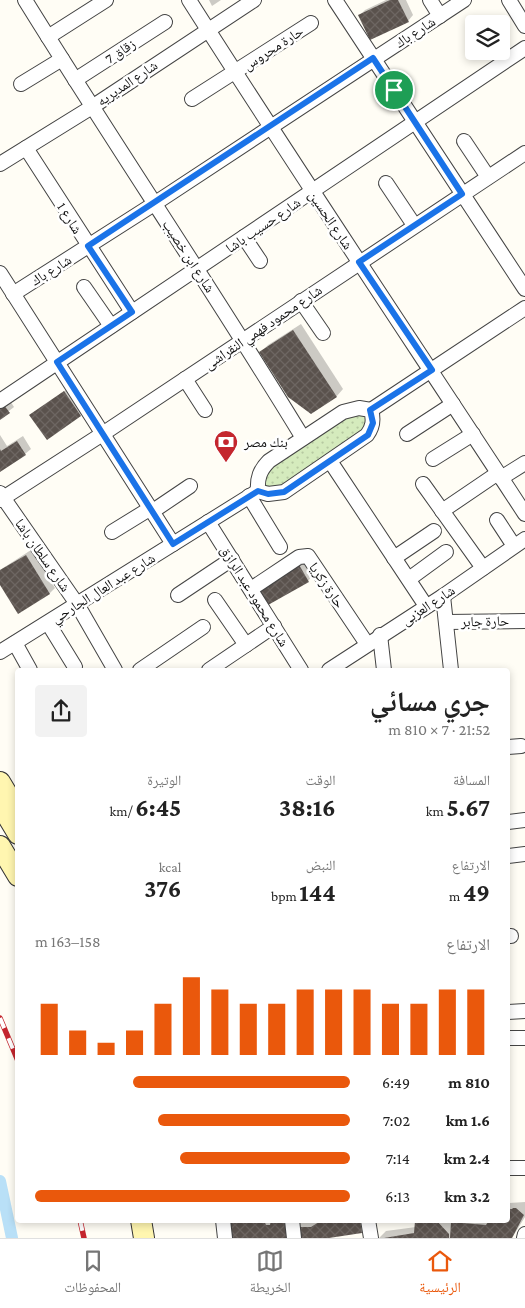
<!DOCTYPE html>
<html lang="ar">
<head>
<meta charset="utf-8">
<style>
  :root { --surface:#fff; --page:#f2f2f2; --text:#222; --muted:#767676; --line:#e0e0e0; --accent:#ea580c }
  body { margin:0; font-family:"Crimson Pro","Noto Naskh Arabic",serif; background:var(--page); color:var(--text); direction:rtl; height:100vh; display:flex; flex-direction:column; font-size:19px; white-space:nowrap }
  * { box-sizing:border-box; margin:0 }
  p { font-size:16px; color:var(--muted) }
  .icon { flex:none; width:28px; height:28px; fill:none; stroke:currentColor; stroke-width:2; stroke-linecap:round; stroke-linejoin:round }
  .map { position:relative; flex:1; overflow:hidden; direction:ltr }
  .sheet { position:absolute; left:15px; top:668px; width:495px; height:555px; display:flex; flex-direction:column; background:var(--surface); border-radius:5px; box-shadow:0 2px 8px #0003; direction:rtl }
  .sheet>* { flex:none }
  .buttons { position:absolute; left:465px; top:15px; display:grid; gap:10px }
  .buttons a { display:grid; place-items:center; width:45px; height:45px; border-radius:5px; background:var(--surface); box-shadow:0 2px 8px #0003; font-size:25px }
  .pin { position:absolute; display:grid; place-items:center; width:42px; height:42px; color:#fff; margin:-21px; border:2px solid #fff; border-radius:50%; box-shadow:0 1px 5px #0007 }
  .round { display:grid; place-items:center; flex:none; width:52px; height:52px; border-radius:5px; background:var(--page) }
  .head { display:flex; align-items:center; justify-content:space-between; height:85px; padding:0 20px }
  h1 { font-size:28px; font-weight:700; line-height:38px }
  .stats { display:grid; grid-template-columns:repeat(3,1fr); gap:8px; height:85px; padding:5px 20px }
  .stats div { display:grid; align-content:center }
  .stats b { font-size:25px; font-weight:700 }
  .stats small { font-size:14px; font-weight:400 }
  .stats p { font-size:14px }
  .chart { height:140px; padding:10px 20px }
  .chart p { display:flex; justify-content:space-between }
  .chart svg { width:100%; height:90px; margin-top:5px; stroke:var(--accent); stroke-width:6 }
  ul { padding:0 20px; list-style:none; font-size:16px }
  li { display:grid; grid-template-columns:80px 60px 1fr; align-items:center; height:38px }
  li i { height:12px; border-radius:6px; background:var(--accent) }
  .menu { display:flex; justify-content:space-around; align-items:center; height:70px; border-top:1px solid var(--line); background:var(--surface); font-size:14px; color:var(--muted) }
  .menu a { display:grid; justify-items:center; gap:2px }
  .menu .current { color:var(--accent) }
  .map>svg:first-child { display:block }
</style>
</head>
<body>
<div class="map">
<svg width="525" height="1238" viewBox="0 0 525 1238">
  <defs>
    <pattern id="grass-dots" width="8" height="8" patternUnits="userSpaceOnUse" patternTransform="scale(1.25)"><rect width="8" height="8" fill="#d5ebbd"/><path d="M2 2h.1M6 6h.1" fill="none" stroke="#b6c8a1" stroke-width="1.8" stroke-linecap="round"/></pattern>
    <pattern id="building-cross-hatch" width="8" height="8" patternUnits="userSpaceOnUse" patternTransform="scale(1.25)"><rect width="8" height="8" fill="#5a524d"/><path d="M0 0l8 8M0 8l8-8" fill="none" stroke="#6d6662"/></pattern>
  </defs>
  <rect width="100%" height="100%" fill="#fffdf5"/>
  <path fill="url(#grass-dots)" d="M351 412 367 414V429L283 489 260 488 266 469Z"/>
  <g fill="#0003">
    <path d="M209 0H221L212 6Z"/>
    <path d="M386 0H406L413 15 408 21 360 15 365 10Z"/>
    <path d="M301 324 343 389 336 397 261 352 268 345Z"/>
    <path d="M70 387 86 410 80 415H31Z"/>
    <path d="M9 399 14 407 0 418V405Z"/>
    <path d="M0 435 7 446 23 436 31 449 25 454 0 471Z"/>
    <path d="M31 550 55 588 50 593 18 612 0 583V570Z"/>
    <path d="M303 559 313 575 308 581 269 604Z"/>
    <path d="M508 1199H509V1203L525 1202V1217L512 1238H379L386 1231 416 1227 418 1220H450L452 1223 454 1220H508Z"/>
    <path d="M229 1220H294L295 1227 300 1222H317L321 1220H366L367 1227 362 1232 320 1238H231Z"/>
  </g>
  <g fill="none" stroke-linecap="round" stroke-linejoin="round">
    <path stroke="#b9e0f7" stroke-width="12" d="M0 1181 12 1238"/>
  </g>
  <g fill="url(#building-cross-hatch)">
    <path d="M390 0H398L409 22 370 40 358 15Z"/>
    <path d="M293 330 337 397 311 414 288 397 259 352Z"/>
    <path d="M64 391 81 416 47 440 29 415Z"/>
    <path d="M3 404 10 413 0 420V406Z"/>
    <path d="M17 441 26 455 0 472V449L1 451Z"/>
    <path d="M26 555 50 594 18 614 0 585V570Z"/>
    <path d="M298 563 309 582 268 605 257 587Z"/>
    <path d="M513 1208H516L524 1215 512 1238H450L451 1222 486 1225 489 1220H508V1209H512Z"/>
    <path d="M228 1220H264L266 1225H270L271 1220H282L287 1227 288 1238H230Z"/>
    <path d="M322 1220H360L362 1233 329 1238H294L293 1227H311Z"/>
    <path d="M436 1220 449 1234V1238H384L414 1233 415 1221Z"/>
  </g>
  <g fill="none" stroke-linecap="round" stroke-linejoin="round">
    <g stroke="#444" stroke-width="16">
      <g id="minor">
        <path d="M25 0C116 147 213 290 303 438"/>
        <path d="M189 0C299 173 413 343 525 514"/>
        <path d="M335 0 525 289"/>
        <path d="M430 0 440 16"/>
        <path d="M509 0 525 26"/>
        <path d="M48 37 106 0"/>
        <path d="M75 80 165 22"/>
        <path d="M21 84 62 59"/>
        <path d="M192 99 311 23"/>
        <path d="M464 141 488 177"/>
        <path d="M26 148 132 312"/>
        <path d="M0 164 92 107 254 0"/>
        <path d="M386 183 414 225"/>
        <path d="M244 237 260 261"/>
        <path d="M0 273 173 544"/>
        <path d="M84 287 111 326"/>
        <path d="M13 294 154 204 464 0"/>
        <path d="M301 301 323 333"/>
        <path d="M185 379 205 410"/>
        <path d="M0 401 525 48"/>
        <path d="M359 408 371 410C374 420 373 427 367 435L284 492 268 494 258 491C257 478 260 470 269 461L343 412Z"/>
        <path d="M371 410 525 308"/>
        <path d="M407 434 453 404"/>
        <path d="M433 459 473 434"/>
        <path d="M330 461 426 606"/>
        <path d="M501 478 525 463"/>
        <path d="M423 484 483 568"/>
        <path d="M0 493 77 604 115 670"/>
        <path d="M249 496 280 547"/>
        <path d="M0 500 104 433 525 153"/>
        <path d="M153 511 190 486"/>
        <path d="M442 511 498 473"/>
        <path d="M497 520 514 546"/>
        <path d="M208 522 301 670"/>
        <path d="M112 532 151 508"/>
        <path d="M394 558 434 531"/>
        <path d="M409 579 446 552"/>
        <path d="M251 589 299 557 308 556 367 644"/>
        <path d="M178 595 232 559"/>
        <path d="M443 596 451 670"/>
        <path d="M215 600 246 645"/>
        <path d="M446 622 525 621"/>
        <path d="M48 623 75 667"/>
        <path d="M380 635 384 670"/>
        <path d="M15 643 30 670"/>
        <path d="M0 652 258 491"/>
        <path d="M140 670 203 627"/>
        <path d="M209 670 274 626"/>
        <path d="M329 670 443 596 525 539"/>
        <path d="M508 747 521 746"/>
        <path d="M508 822 525 820"/>
        <path d="M508 856 525 854"/>
        <path d="M508 936H511"/>
        <path d="M508 1012 525 1011"/>
        <path d="M508 1038H525"/>
        <path d="M508 1168H525"/>
        <path d="M223 1220 225 1238"/>
        <path d="M292 1220 294 1238"/>
        <path d="M368 1220 371 1238"/>
        <path d="M524 1238 525 1234"/>
      </g>
    </g>
    <g stroke="#333" stroke-width="22">
      <g id="secondary">
        <path d="M0 782 18 812"/>
        <path d="M0 804 18 834"/>
        <path d="M0 846 18 876"/>
        <path d="M141 1220 144 1238"/>
      </g>
    </g>
    <use href="#minor" stroke="#fff" stroke-width="14"/>
    <use href="#secondary" stroke="#fff6b0" stroke-width="20"/>
    <g stroke="#c4262e" stroke-width="5.5">
      <g id="rail">
        <path d="M0 1018 18 1061"/>
        <path d="M80 1220 84 1238"/>
      </g>
    </g>
    <use href="#rail" stroke="#fff" stroke-width="4" stroke-dasharray="11" stroke-linecap="butt"/>
  </g>
  <g fill="none" stroke-linecap="round" stroke-linejoin="round">
    <g stroke="#fff" stroke-width="10">
      <path id="route" d="M373 58 462 194 359 262 432 370 370 410 373 423 368 435 284 492 268 494 258 491 173 544 57 362 132 312 88 246Z"/>
    </g>
    <use href="#route" stroke="#1a73e8" stroke-width="6"/>
  </g>
  <defs>
    <g id="bank-pin" transform="scale(1.25)"><path d="M0 17L-7.5 6A9.5 9.5 0 1 1 7.5 6Z" fill="#c4262e" stroke="#fff"/><path d="M-6-4H6V4H-6ZM0-2.3a2.3 2.3 0 1 0 0 4.6a2.3 2.3 0 1 0 0-4.6Z" fill="#fff"/></g>
  </defs>
  <g fill-rule="evenodd">
    <use href="#bank-pin" x="226" y="442"/>
  </g>
  <g text-anchor="middle" dominant-baseline="central" stroke-width="5" stroke-linejoin="round" paint-order="stroke">
    <g font-size="14" fill="#111" stroke="#fff">
      <text transform="translate(415 32) rotate(-33)">شارع باك</text>
      <text transform="translate(273 48) rotate(-33)">حارة محروس</text>
      <text transform="translate(120 51) rotate(-33)">زقاق 7</text>
      <text transform="translate(127 83) rotate(-34)">شارع المديريه</text>
      <text transform="translate(70 218) rotate(58)">شارع 1</text>
      <text transform="translate(331 220) rotate(56)">شارع الحسين</text>
      <text transform="translate(263 225) rotate(-34)">شارع حسيب باشا</text>
      <text transform="translate(189 256) rotate(57)">شارع ابن خصيب</text>
      <text transform="translate(51 270) rotate(-32)">شارع باك</text>
      <text transform="translate(263 327) rotate(-34)">شارع محمود فهمي النقراشى</text>
      <text transform="translate(43 555) rotate(55)">شارع سلطان باشا</text>
      <text transform="translate(327 585) rotate(56)">حارة زكريا</text>
      <text transform="translate(103 588) rotate(-32)">شارع عبد العال الجارحي</text>
      <text transform="translate(255 596) rotate(58)">شارع محمود عبد الرازق</text>
      <text transform="translate(428 605) rotate(-33)">شارع العزبى</text>
      <text transform="translate(485 621) rotate(-1)">حارة جابر</text>
    </g>
    <g font-size="14" fill="#111" stroke="#fff" text-anchor="start">
      <text x="244" y="442">بنك مصر</text>
    </g>
  </g>
</svg>
<div class="buttons">
<a><svg class="icon" aria-label="layers" viewBox="0 0 24 24"><path d="M12 4l9 5-9 5-9-5zM3 14l9 5 9-5"/></svg></a>
</div>
<div class="pin" style="left:394px;top:90px;background:#1e9e55"><svg class="icon" aria-label="arrive" viewBox="0 0 24 24"><path d="M6 21V4h12l-3 4 3 4H6"/></svg></div>
<section class="sheet">
<div class="head"><div><h1>جري مسائي</h1><p>21:52 · 7 × 810 m</p></div><a class="round"><svg class="icon" aria-label="share" viewBox="0 0 24 24"><path d="M12 15V3M7 8l5-5 5 5M5 13v7h14v-7"/></svg></a></div>
<div class="stats">
<div><p>المسافة</p><b>5.67<small> km</small></b></div>
<div><p>الوقت</p><b>38:16</b></div>
<div><p>الوتيرة</p><b>6:45<small> /km</small></b></div>
</div>
<div class="stats">
<div><p>الارتفاع</p><b>49<small> m</small></b></div>
<div><p>النبض</p><b>144<small> bpm</small></b></div>
<div><p>kcal</p><b>376</b></div>
</div>
<div class="chart"><p><span>الارتفاع</span>158–163 m</p>
<svg viewBox="0 0 160 44" preserveAspectRatio="none"><path d="M5 44V19M15 44V32M25 44V38M35 44V32M45 44V19M55 44V6M65 44V12M75 44V19M85 44V19M95 44V12M105 44V12M115 44V12M125 44V19M135 44V19M145 44V12M155 44V12"/></svg>
</div>
<ul>
<li><b>810 m</b>6:49<i style="width:69%"></i></li>
<li><b>1.6 km</b>7:02<i style="width:61%"></i></li>
<li><b>2.4 km</b>7:14<i style="width:54%"></i></li>
<li><b>3.2 km</b>6:13<i style="width:100%"></i></li>
</ul>
</section>
</div>
<nav class="menu">
<a class="current"><svg class="icon" aria-label="home" viewBox="0 0 24 24"><path d="M3 11l9-7 9 7M6 9v11h12V9"/></svg>الرئيسية</a>
<a><svg class="icon" aria-label="map" viewBox="0 0 24 24"><path d="M3 6l6-2 6 2 6-2v14l-6 2-6-2-6 2zM9 4v14M15 6v14"/></svg>الخريطة</a>
<a><svg class="icon" aria-label="saved" viewBox="0 0 24 24"><path d="M7 4h10v16l-5-4-5 4z"/></svg>المحفوظات</a>
</nav>
</body>
</html>
